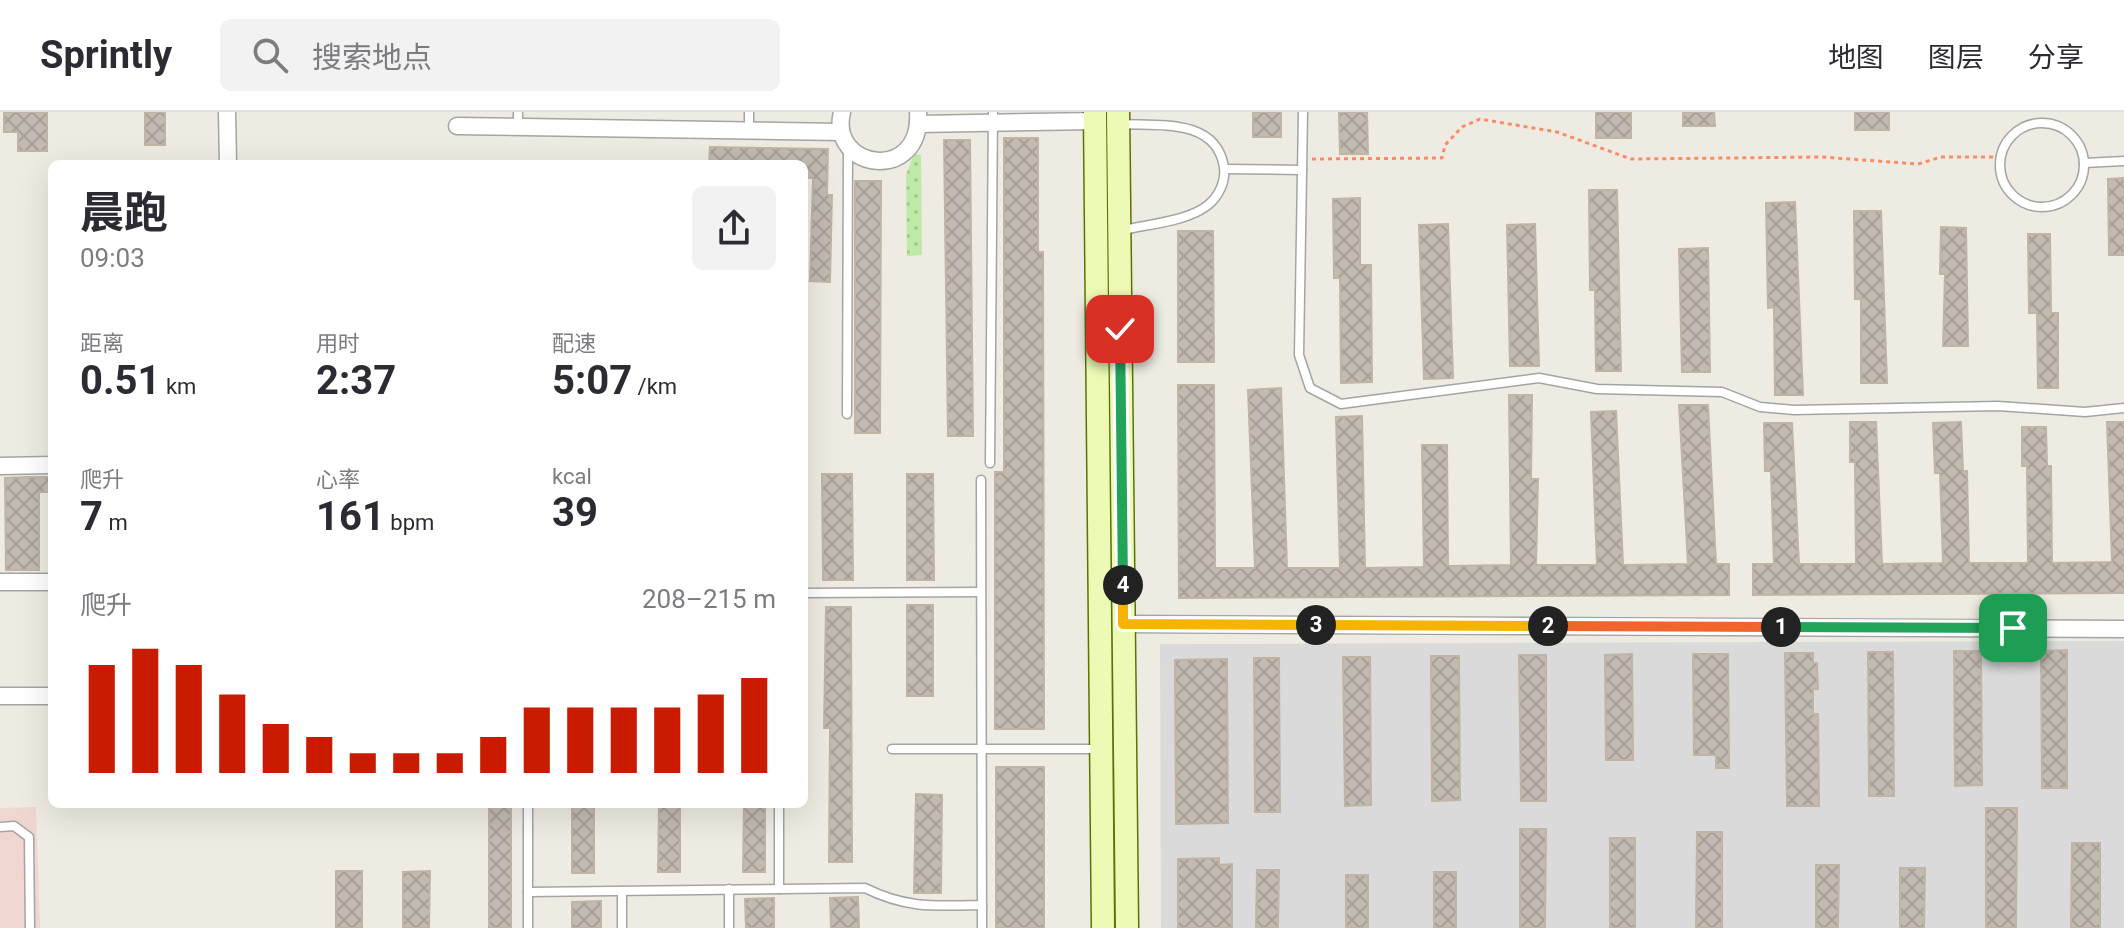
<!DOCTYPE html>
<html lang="zh">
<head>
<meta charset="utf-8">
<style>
  :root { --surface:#fff; --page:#f2f2f3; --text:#2b2b33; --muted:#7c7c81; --line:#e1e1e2; --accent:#c91b00 }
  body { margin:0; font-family:Roboto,"Noto Sans SC",sans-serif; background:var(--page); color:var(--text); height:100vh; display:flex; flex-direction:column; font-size:30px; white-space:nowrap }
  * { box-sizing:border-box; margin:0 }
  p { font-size:26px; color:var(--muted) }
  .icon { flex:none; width:44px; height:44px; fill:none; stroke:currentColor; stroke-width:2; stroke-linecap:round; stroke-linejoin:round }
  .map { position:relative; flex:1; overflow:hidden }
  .details { position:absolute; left:48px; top:48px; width:760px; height:648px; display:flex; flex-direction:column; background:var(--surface); border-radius:12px; box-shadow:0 8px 32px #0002 }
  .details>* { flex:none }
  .pin { position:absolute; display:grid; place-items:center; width:68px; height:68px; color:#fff; margin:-34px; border-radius:16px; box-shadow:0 4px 12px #0006 }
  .km { position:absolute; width:40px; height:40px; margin:-20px; border-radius:50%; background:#222; color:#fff; font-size:22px; line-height:40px; text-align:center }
  .round { display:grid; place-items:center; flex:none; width:84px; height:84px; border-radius:12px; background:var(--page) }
  .head { display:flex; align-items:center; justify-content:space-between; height:136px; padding:0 32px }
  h1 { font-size:44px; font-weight:700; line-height:60px }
  .figures { display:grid; grid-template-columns:repeat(3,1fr); gap:12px; height:136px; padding:8px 32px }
  .figures div { display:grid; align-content:center }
  .figures b { font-size:40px; font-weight:700 }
  .figures small { font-size:22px; font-weight:400 }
  .figures p { font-size:22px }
  .chart { height:224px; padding:16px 32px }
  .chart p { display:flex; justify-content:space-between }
  .chart svg { width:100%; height:144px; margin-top:8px; stroke:var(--accent); stroke-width:6 }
  header { display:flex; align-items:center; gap:48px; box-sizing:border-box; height:112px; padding:0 40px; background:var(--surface); border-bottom:2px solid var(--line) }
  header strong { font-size:38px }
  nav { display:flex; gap:44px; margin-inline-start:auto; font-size:28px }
  .search { width:560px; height:72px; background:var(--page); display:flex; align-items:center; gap:20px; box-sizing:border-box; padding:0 28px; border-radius:12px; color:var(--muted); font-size:30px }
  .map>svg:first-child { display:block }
</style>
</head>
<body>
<header>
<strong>Sprintly</strong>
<div class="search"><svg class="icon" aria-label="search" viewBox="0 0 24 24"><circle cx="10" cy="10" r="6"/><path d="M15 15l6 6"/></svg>搜索地点</div>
<nav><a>地图</a><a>图层</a><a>分享</a></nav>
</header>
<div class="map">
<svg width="2124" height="816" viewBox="0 0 2124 816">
  <defs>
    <pattern id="grass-dots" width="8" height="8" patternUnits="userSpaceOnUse" patternTransform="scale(2)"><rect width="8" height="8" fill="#bfe9a7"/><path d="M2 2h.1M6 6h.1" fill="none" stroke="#a4c78f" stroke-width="1.8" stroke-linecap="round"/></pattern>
    <pattern id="building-cross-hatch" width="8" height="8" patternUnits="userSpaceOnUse" patternTransform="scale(2)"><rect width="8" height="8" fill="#c3bbb2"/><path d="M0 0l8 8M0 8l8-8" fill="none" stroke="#a7a099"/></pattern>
  </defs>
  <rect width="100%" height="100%" fill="#eeece2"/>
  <path fill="#dbdada" d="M2124 529V816H1161L1160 532Z"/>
  <path fill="#f0d6d1" d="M36 695 40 816H0V696Z"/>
  <path fill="url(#grass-dots)" d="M914 42 921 43 922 143 907 144 906 63Z"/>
  <g fill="url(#building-cross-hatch)" stroke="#c0b4a5" stroke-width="2">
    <path d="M4 0H47V39H18V20H4Z"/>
    <rect x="145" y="0" width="20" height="33"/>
    <rect x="1253" y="0" width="28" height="25"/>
    <path d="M1339 0H1367L1368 42H1340Z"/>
    <rect x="1596" y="0" width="35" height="26"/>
    <path d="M1683 0H1714L1715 14H1683Z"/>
    <rect x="1855" y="0" width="34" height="18"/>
    <path d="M1004 26H1038V140H1043L1044 617H995V360H1004Z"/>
    <path d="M944 28H970L973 324H948Z"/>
    <path d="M710 35 828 37 827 83H832L830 170 810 169 813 66H804V52H709Z"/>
    <path d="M2124 66V143H2109L2108 67Z"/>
    <path d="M855 69H881L880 321H855Z"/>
    <path d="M1589 78H1617L1621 259H1596L1595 178H1590Z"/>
    <path d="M1360 86V153H1371L1372 270 1341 271 1340 166H1334L1333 87Z"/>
    <path d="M1795 90 1803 283H1775L1774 195 1768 196 1766 91Z"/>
    <path d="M1854 99H1881L1887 271H1861V187H1855Z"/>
    <path d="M1448 112 1453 266 1424 267 1419 113Z"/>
    <path d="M1535 112 1539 254H1510L1507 113Z"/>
    <path d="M1941 115 1966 116 1968 234H1943L1945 162H1940Z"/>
    <path d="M1178 119H1213L1214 250H1178Z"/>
    <path d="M2028 122H2050L2051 201H2058V276H2038L2037 201H2029Z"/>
    <path d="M1708 136 1710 260H1682L1679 137Z"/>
    <path d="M1178 273H1214L1215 456H1255L1248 278 1281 276 1287 456H1340L1336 305 1362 304 1365 456 1424 455 1422 333H1447L1448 454 1511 453 1509 283H1532L1531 367H1538L1536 453H1597L1591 300 1616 299 1623 453 1688 452 1679 293H1708L1716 452H1729V483L1179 486Z"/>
    <path d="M1850 310H1876L1882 452 1943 451 1940 361H1935L1933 311 1961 310 1963 359H1967L1969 451H2028L2027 354H2022V315H2046L2047 354H2051L2052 451 2112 450 2107 310H2124V481L1753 483V452H1774L1771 359H1765L1764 311H1792L1799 452H1856L1855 350H1850Z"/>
    <path d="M822 362H852L853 468H823Z"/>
    <path d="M907 362H933L934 468H907Z"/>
    <path d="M28 365H52V380H39V458H6L5 366Z"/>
    <rect x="907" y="493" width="26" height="91"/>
    <path d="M826 495H851L852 750H829L830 616H824Z"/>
    <path d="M2067 538V676H2042L2041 539Z"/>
    <path d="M1954 539H1981L1982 673 1955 674Z"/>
    <path d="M1868 540H1893L1894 684H1869Z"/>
    <path d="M1785 541H1813V551H1817L1818 577H1813V602H1818L1819 694H1787Z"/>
    <path d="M1632 542 1633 648H1606L1605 543Z"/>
    <path d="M1693 542H1728L1729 656H1716V643H1694Z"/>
    <path d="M1519 543H1546V689H1521Z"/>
    <path d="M1431 544H1459L1460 688 1432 689Z"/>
    <path d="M1343 545H1370L1371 693 1345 694Z"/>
    <path d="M1254 546H1279L1280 700H1255Z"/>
    <path d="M1227 547 1228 711 1176 712 1175 548Z"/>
    <rect x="996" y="655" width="48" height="161"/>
    <path d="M916 682 942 683 941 781H914Z"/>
    <rect x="489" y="692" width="22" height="124"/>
    <rect x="572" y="692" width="22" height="69"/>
    <path d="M659 692H680V760H658Z"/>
    <path d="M744 692H765V760H743Z"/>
    <path d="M1986 696H2017L2016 816H1986Z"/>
    <path d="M1520 717H1546L1545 816H1520Z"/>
    <path d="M1697 720H1722V816H1696Z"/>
    <rect x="1610" y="726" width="25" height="90"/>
    <path d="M2072 731H2100V816H2071Z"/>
    <path d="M1219 746V753L1232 752V816H1178V747Z"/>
    <path d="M1816 753H1839L1838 816H1816Z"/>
    <path d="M1900 756H1925L1924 816H1900Z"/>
    <path d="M1257 758H1279L1278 816H1256Z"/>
    <rect x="336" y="759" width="26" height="57"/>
    <path d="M430 759 429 816H403V760Z"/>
    <rect x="1434" y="760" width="22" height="56"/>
    <rect x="1346" y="763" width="22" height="53"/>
    <path d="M858 785 859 816H831L830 786Z"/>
    <path d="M774 786V816H746L745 787Z"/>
    <path d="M601 789V816H572V790Z"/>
  </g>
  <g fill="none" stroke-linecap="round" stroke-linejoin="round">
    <g stroke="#a4a4a4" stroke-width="11">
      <g id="lane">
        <path d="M518 0V14"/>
        <path d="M749 0V18"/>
        <path d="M1303 0 1299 243 1310 276 1341 292 1539 266 1597 277 1722 280 1760 295 1794 298 1998 294 2085 300 2124 296"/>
        <circle cx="2042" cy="53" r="42"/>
        <path d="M2084 51 2124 49"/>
        <path d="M1225 57 1302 58"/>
        <path d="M1120 119C1146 112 1187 110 1208 93 1219 84 1226 69 1224 55 1216 6 1159 14 1122 12"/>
        <path d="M847 302 848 35"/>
        <path d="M990 351 993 0"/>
        <path d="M981 368 982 816"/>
        <path d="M804 481 981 480"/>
        <path d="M892 637H1100"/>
        <path d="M528 692V816"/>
        <path d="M0 715 14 714 29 725 30 816"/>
        <path d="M729 777V816"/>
        <path d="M779 777V692"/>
        <path d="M622 779V816"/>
        <path d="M528 780 865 776C907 797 936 794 982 793"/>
      </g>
    </g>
    <g stroke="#a4a4a4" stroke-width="19">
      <g id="street">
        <path d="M227 0 228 52"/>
        <path d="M842 0C828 58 923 72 918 0"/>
        <path d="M918 12 1095 9"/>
        <path d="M457 14 841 20"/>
        <path d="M0 354 52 353"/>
        <path d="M0 470H52"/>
        <path d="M1123 512 2124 517"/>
        <path d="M0 584H52"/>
      </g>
    </g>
    <g stroke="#597404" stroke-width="25">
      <g id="secondary">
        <path d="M1095 0 1103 816"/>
        <path d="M1118 0 1127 816"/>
      </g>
    </g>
    <path stroke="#fb8a67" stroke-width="3" stroke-dasharray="4 4" stroke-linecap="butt" d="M1312 47 1442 46 1445 33 1462 15 1480 7 1557 20 1631 47 1822 45 1918 52 1941 45H2001"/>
    <use href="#lane" stroke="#fff" stroke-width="8"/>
    <use href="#street" stroke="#fff" stroke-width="16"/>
    <use href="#secondary" stroke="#edfab5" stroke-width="22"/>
  </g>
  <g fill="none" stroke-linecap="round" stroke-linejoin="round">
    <g stroke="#fff" stroke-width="16">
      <path id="split-1" d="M1781 515 2013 516"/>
    </g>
    <g stroke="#fff" stroke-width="16">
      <path id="split-2" d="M1548 514 1781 515"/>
    </g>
    <g stroke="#fff" stroke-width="16">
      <path id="split-3" d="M1316 513 1548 514"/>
    </g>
    <g stroke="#fff" stroke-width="16">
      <path id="split-4" d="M1123 473V512L1316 513"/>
    </g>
    <g stroke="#fff" stroke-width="16">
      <path id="split-5" d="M1120 217 1123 473"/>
    </g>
    <use href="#split-1" stroke="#22a559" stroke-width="10"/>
    <use href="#split-2" stroke="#f0652b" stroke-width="10"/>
    <use href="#split-3" stroke="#f5b400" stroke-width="10"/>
    <use href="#split-4" stroke="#f5b400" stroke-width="10"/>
    <use href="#split-5" stroke="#22a559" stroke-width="10"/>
  </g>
</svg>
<div class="pin" style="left:2013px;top:516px;background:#1e9e55"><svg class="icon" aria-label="arrive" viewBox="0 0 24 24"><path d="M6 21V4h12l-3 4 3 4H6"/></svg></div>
<div class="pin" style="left:1120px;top:217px;background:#d93025"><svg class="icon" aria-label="check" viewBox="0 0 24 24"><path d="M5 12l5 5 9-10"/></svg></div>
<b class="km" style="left:1781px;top:515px">1</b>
<b class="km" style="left:1548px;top:514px">2</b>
<b class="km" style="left:1316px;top:513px">3</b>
<b class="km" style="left:1123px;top:473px">4</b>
<section class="details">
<div class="head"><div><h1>晨跑</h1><p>09:03</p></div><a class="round"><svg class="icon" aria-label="share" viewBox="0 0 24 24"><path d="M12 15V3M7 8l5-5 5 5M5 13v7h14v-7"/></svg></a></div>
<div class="figures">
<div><p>距离</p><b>0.51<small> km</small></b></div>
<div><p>用时</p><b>2:37</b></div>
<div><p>配速</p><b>5:07<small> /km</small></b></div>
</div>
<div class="figures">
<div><p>爬升</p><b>7<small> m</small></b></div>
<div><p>心率</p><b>161<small> bpm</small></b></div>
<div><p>kcal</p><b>39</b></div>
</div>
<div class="chart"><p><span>爬升</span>208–215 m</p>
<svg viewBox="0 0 160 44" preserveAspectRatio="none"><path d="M5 44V11M15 44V6M25 44V11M35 44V20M45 44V29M55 44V33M65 44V38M75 44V38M85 44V38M95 44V33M105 44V24M115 44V24M125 44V24M135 44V24M145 44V20M155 44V15"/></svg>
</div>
</section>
</div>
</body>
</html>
